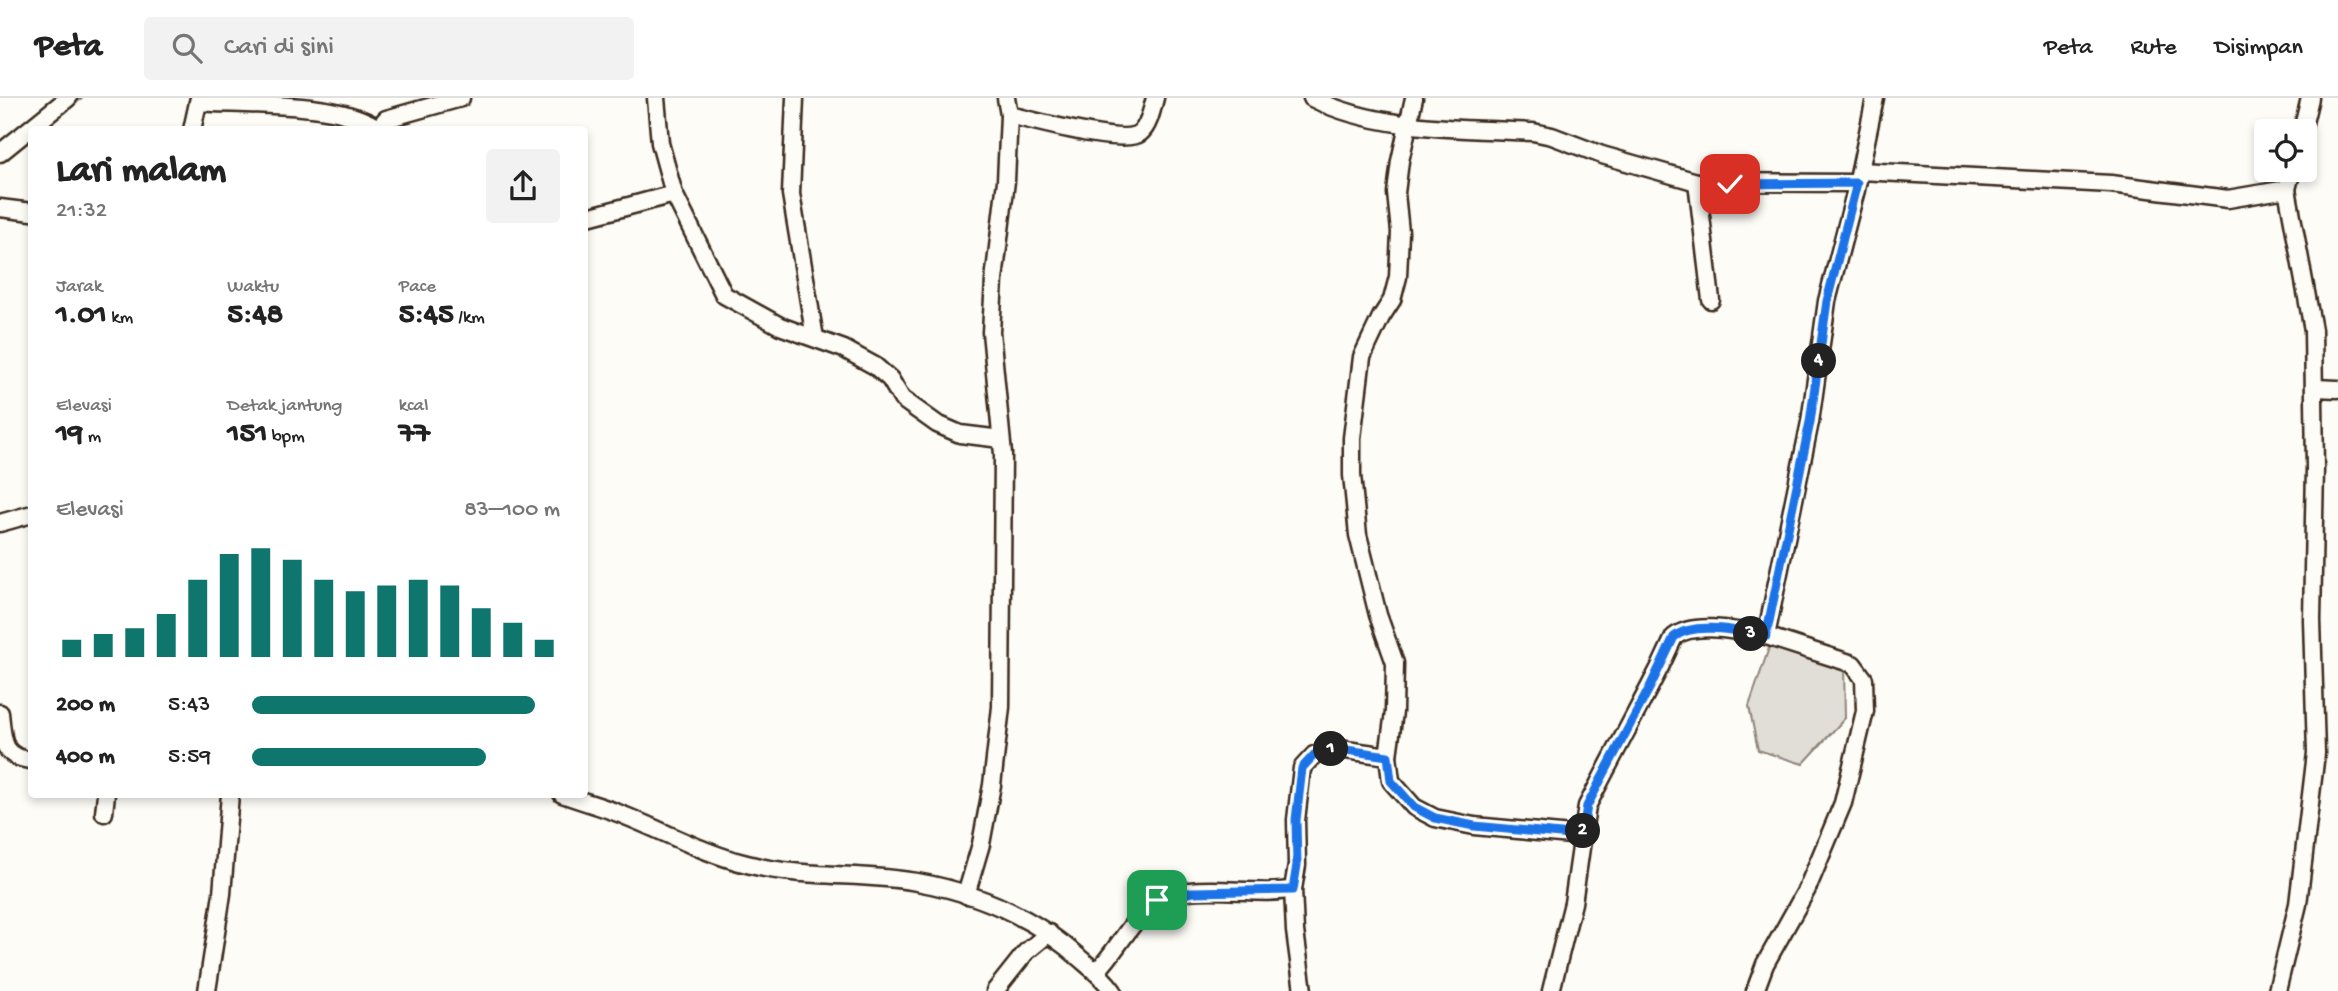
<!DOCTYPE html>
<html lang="id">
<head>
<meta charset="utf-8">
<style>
  :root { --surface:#fff; --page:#f2f2f2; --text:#222; --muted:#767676; --line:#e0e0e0; --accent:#0f766e }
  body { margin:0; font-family:"Gochi Hand",sans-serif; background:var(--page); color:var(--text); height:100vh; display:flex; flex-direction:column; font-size:26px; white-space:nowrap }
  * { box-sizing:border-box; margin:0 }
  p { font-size:23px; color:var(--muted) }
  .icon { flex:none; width:38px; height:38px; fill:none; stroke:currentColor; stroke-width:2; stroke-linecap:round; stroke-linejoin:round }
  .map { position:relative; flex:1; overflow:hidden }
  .drawer { position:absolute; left:28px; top:28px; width:560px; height:672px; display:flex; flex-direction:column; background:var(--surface); border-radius:7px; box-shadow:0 4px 10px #0003 }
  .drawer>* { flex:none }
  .tools { position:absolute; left:2254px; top:21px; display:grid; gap:14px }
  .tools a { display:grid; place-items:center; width:63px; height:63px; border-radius:7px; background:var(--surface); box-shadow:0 4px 10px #0003; font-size:35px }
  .pin { position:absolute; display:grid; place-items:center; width:60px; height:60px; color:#fff; margin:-30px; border-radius:14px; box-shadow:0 4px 10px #0006 }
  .km { position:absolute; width:35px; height:35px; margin:-18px; border-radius:50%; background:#222; color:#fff; font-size:19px; line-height:35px; text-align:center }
  .round { display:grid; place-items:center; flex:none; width:74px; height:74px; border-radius:7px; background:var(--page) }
  .headline { display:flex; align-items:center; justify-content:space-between; height:119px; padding:0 28px }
  h1 { font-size:38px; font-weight:700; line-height:52px }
  .stats { display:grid; grid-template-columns:repeat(3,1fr); gap:10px; height:119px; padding:7px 28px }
  .stats div { display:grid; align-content:center }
  .stats b { font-size:30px; font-weight:700 }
  .stats small { font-size:19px; font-weight:400 }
  .stats p { font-size:19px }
  .chart { height:196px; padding:14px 28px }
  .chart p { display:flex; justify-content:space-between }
  .chart svg { width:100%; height:126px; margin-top:7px; stroke:var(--accent); stroke-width:6 }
  ul { padding:0 28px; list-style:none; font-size:23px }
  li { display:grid; grid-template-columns:112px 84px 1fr; align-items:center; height:52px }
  li i { height:18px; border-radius:9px; background:var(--accent) }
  header { display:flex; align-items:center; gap:42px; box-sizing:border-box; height:98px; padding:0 35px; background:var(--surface); border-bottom:2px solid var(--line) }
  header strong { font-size:33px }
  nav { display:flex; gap:38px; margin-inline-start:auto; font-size:24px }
  .search { width:490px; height:63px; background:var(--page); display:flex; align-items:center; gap:18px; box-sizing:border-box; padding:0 24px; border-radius:7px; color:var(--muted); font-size:26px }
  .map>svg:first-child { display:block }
</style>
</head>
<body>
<header>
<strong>Peta</strong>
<div class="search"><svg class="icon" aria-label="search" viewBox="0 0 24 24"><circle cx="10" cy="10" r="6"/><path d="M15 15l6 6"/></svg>Cari di sini</div>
<nav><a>Peta</a><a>Rute</a><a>Disimpan</a></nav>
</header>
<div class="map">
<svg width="2338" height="893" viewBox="0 0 2338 893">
  <rect width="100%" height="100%" fill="#fdfcf7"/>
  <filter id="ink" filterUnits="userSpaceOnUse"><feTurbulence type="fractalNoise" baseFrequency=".0143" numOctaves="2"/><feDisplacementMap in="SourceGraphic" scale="14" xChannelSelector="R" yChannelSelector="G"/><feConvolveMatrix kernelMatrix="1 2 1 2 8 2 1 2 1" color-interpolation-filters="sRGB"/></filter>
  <g filter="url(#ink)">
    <path fill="#e1ded7" stroke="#8e847a" stroke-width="2" d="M1770 547 1844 567 1845 620 1803 666 1758 652 1749 608Z"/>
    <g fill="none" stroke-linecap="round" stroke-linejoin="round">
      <g stroke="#887d74" stroke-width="2.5">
        <path d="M42 32 82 0"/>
        <path d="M19 49 32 40"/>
      </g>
      <g stroke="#3b2a1e" stroke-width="21">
        <g id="minor">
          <path d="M656 0 660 45 674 96 724 197 780 228 844 251 875 268 890 281 902 301 937 326 960 336 1001 341"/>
          <path d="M795 0 791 96 815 240"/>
          <path d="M1312 0C1377 33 1461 30 1533 34L1552 38 1602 57 1697 84 1857 85"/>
          <path d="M1414 0 1400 63 1396 95 1400 134 1398 179 1392 202 1381 219 1362 259 1352 340V377L1358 437 1378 517 1395 565 1394 614 1388 658 1391 683 1414 709 1435 720 1474 728 1582 738"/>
          <path d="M198 4C249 8 336 2 378 30"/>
          <path d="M1009 17C1032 22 1124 48 1140 35 1149 28 1152 11 1155 0"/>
          <path d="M192 32 199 0"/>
          <path d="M377 32 386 21 461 0"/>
          <path d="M2302 33 2310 0"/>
          <path d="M0 55 68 0"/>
          <path d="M1860 73 2111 86 2228 101 2287 91 2292 72"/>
          <path d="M1697 84 1711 202"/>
          <path d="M0 110 32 114"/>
          <path d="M584 120 674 96"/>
          <path d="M2315 290 2338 291"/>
          <path d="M0 425 32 416"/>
          <path d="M0 615C3 641 1 660 32 662"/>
          <path d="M562 696C581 703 600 708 618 715 662 732 702 755 747 766 803 781 861 774 917 784 979 795 1036 820 1083 863 1094 872 1105 882 1113 893"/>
          <path d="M104 715 106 696"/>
          <path d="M1293 791 1295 833 1303 893"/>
          <path d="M966 797 981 746 992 687 1001 609 1003 356 991 234 994 182 1006 83 1009 17 1006 0"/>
          <path d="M1096 874C1115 855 1127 830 1146 811 1181 777 1251 801 1293 791L1297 767 1296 722 1302 670 1314 657 1332 650 1388 658"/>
          <path d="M207 893 222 796 230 696"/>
          <path d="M995 893 1026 854 1049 835"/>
          <path d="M1551 893 1573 805 1587 708 1661 567 1674 539C1694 522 1742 534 1766 538L1810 324 1827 203 1856 92 1875 0"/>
          <path d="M1755 893 1765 866 1807 791 1843 705 1865 613 1864 581 1853 566 1766 538"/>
          <path d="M2277 893 2298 806 2316 655 2312 522 2315 370 2313 232 2287 91"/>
        </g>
      </g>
      <use href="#minor" stroke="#fdfcf7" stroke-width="16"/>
    </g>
  </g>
  <g fill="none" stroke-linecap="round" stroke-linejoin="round" filter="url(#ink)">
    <g stroke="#fff" stroke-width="14">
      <path id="route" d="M1157 802 1193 794 1293 792 1297 767 1296 722 1302 670 1314 657 1332 650 1388 658 1391 683 1414 709 1435 720 1474 728 1582 738 1587 708 1650 589 1674 539C1695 522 1742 534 1766 538L1810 324 1827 203 1857 85 1730 86"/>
    </g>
    <use href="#route" stroke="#1a73e8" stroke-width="9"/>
  </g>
</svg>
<div class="tools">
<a><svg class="icon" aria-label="locate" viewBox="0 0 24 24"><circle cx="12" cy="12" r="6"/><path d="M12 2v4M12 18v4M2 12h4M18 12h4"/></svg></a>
</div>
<div class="pin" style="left:1157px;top:802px;background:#1e9e55"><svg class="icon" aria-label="arrive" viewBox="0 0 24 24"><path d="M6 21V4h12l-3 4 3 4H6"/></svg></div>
<div class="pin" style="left:1730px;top:86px;background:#d93025"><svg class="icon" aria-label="check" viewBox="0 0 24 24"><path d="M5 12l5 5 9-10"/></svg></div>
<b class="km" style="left:1331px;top:651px">1</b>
<b class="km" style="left:1583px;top:733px">2</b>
<b class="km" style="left:1751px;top:536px">3</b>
<b class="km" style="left:1819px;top:263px">4</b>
<section class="drawer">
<div class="headline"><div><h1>Lari malam</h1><p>21:32</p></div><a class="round"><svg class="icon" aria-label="share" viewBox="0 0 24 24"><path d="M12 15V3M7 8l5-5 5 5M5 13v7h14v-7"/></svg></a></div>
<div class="stats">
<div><p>Jarak</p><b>1.01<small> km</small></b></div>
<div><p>Waktu</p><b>5:48</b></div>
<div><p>Pace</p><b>5:45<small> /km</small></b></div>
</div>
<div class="stats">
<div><p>Elevasi</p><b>19<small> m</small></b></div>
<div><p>Detak jantung</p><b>151<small> bpm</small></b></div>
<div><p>kcal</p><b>77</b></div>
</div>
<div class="chart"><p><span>Elevasi</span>83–100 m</p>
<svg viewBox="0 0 160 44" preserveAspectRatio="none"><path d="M5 44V38M15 44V36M25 44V34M35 44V29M45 44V17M55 44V8M65 44V6M75 44V10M85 44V17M95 44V21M105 44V19M115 44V17M125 44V19M135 44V27M145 44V32M155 44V38"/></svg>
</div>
<ul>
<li><b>200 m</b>5:43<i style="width:92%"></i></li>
<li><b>400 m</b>5:59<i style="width:76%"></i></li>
</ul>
</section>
</div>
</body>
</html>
